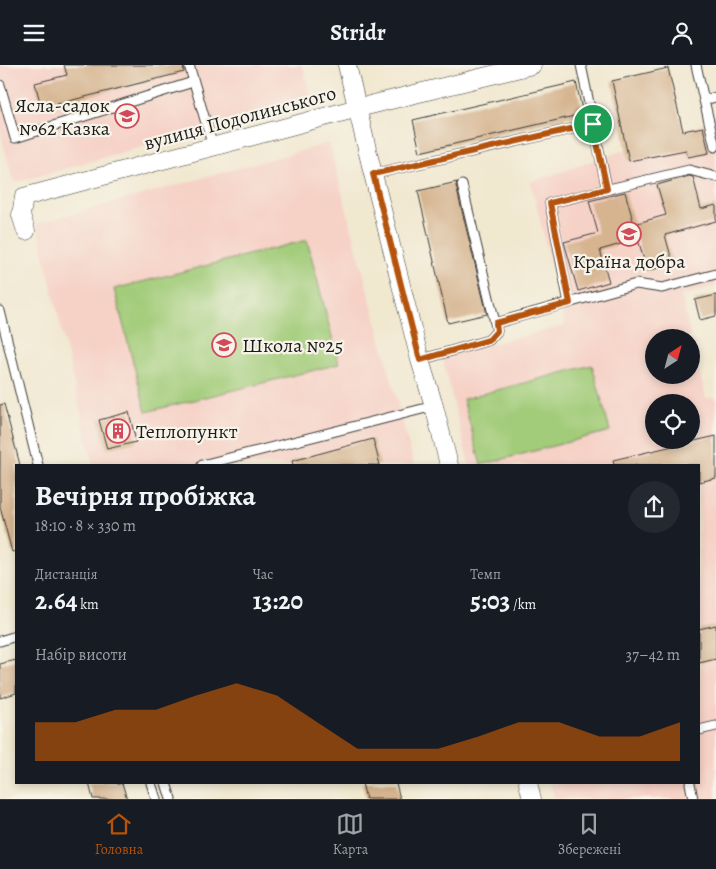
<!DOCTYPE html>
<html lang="uk">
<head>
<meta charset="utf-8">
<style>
  :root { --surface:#171b24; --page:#242831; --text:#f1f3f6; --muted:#9ea1a6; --line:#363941; --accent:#b45309 }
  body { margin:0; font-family:Alegreya,serif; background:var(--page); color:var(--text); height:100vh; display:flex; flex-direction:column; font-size:19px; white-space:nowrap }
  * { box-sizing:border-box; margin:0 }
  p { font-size:16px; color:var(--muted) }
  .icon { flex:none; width:28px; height:28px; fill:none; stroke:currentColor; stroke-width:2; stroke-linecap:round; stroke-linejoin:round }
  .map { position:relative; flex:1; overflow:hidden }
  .side { position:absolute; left:15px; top:399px; width:685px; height:320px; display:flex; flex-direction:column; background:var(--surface); border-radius:0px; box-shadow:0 2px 8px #0003 }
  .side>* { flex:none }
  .needle { width:32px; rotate:36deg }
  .buttons { position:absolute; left:645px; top:264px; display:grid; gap:10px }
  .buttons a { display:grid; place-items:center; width:55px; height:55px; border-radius:50%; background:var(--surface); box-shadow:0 2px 8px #0003; font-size:25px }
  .pin { position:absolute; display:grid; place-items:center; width:42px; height:42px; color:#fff; margin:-21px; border:2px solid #fff; border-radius:50%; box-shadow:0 1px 5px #0007 }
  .round { display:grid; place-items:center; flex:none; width:52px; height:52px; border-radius:26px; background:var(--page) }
  .overview { display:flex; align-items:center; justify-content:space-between; height:85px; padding:0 20px }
  h1 { font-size:28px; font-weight:600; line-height:38px }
  .figures { display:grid; grid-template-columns:repeat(3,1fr); gap:8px; height:85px; padding:5px 20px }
  .figures div { display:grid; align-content:center }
  .figures b { font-size:25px; font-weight:600 }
  .figures small { font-size:14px; font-weight:400 }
  .figures p { font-size:14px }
  .chart { height:140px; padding:10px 20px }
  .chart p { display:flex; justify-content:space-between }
  .chart svg { width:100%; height:90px; margin-top:5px; fill:var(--accent); opacity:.7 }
  header { display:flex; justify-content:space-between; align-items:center; height:65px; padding:0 20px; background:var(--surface); font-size:22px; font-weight:600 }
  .tab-bar { display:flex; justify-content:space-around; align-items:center; height:70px; border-top:1px solid var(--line); background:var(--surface); font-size:14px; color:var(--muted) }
  .tab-bar a { display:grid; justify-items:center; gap:2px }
  .tab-bar .on { color:var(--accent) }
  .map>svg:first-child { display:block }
</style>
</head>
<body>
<header><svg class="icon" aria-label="menu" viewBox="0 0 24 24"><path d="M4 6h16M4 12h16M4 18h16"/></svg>Stridr<svg class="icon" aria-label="person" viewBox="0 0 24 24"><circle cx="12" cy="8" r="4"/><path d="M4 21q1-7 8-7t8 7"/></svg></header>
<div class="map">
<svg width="716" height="734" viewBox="0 0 716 734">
  <rect width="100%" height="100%" fill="#f7f3e8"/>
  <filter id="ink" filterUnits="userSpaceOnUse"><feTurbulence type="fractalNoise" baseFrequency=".02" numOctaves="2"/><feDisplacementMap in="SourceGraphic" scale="10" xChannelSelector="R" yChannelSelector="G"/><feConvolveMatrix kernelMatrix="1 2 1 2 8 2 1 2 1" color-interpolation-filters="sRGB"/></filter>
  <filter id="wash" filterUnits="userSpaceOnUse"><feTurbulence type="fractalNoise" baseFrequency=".0096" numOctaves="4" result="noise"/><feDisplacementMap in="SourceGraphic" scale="20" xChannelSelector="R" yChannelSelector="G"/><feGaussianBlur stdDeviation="1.12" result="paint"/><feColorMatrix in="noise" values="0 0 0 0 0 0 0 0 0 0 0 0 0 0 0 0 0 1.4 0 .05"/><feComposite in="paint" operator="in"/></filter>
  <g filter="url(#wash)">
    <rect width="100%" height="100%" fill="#f1e8d0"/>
    <g fill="#f6d1c6" fill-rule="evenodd">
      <path d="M0 0H302L312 34 14 118 0 67Z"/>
      <path d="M716 54V221L681 231 691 272H654V310H691V273L706 333 716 332V734H555L550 718H699V400H469L442 291 565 261 531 117ZM654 338H691V375H654Z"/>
      <path d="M329 78 414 400H93L37 159Z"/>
    </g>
    <g fill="#a2cc79" stroke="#5f744a">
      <path d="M307 175 339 299 146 347 114 224Z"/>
      <path d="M592 300 610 366 481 400 463 334Z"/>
    </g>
    <g id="blocks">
      <g fill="#d5b48f">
        <path d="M64 0H183L184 7 57 39V41L42 45 35 18 67 10Z"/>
        <path d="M668 3 683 66 703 62 709 88 688 92 686 85 629 96 612 16Z"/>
        <path d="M576 17 583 49 420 87 413 55Z"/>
        <path d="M689 111 693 112 701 144 716 140V156L665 170 673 199 647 206 638 174 600 185 609 217 578 226 564 177 598 168 589 136 625 127 634 159 666 150 657 120Z"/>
        <path d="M457 117 456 121 487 249 448 258 418 126Z"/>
        <path d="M716 230V251L700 255 695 235Z"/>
        <path d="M4 339 20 400H16V486L12 487 0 442V340Z"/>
        <path d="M129 347 136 377 107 384 99 355Z"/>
        <path d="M716 371V413L699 417V400H614L613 395Z"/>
        <path d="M373 374 380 400H293L292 396Z"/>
        <path d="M716 560V594L699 598V564Z"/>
        <path d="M16 595V628L0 633V599Z"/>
        <path d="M89 718H122L127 734H93Z"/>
        <path d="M362 718H396L400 734H366Z"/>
      </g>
    </g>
  </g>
  <g filter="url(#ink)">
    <use href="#blocks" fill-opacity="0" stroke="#3c3b37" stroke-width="1"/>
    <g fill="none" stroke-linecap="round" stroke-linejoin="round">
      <g stroke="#3c3b37" stroke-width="11">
        <g id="service">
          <path d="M189 0 213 82"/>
          <path d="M581 0 607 124"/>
          <path d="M696 0 704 35 716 32"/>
          <path d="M0 20 15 73 193 17"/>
          <path d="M704 35 715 82"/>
          <path d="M373 109 593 59"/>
          <path d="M569 238 550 138 689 105 716 112"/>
          <path d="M0 246 38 400"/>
          <path d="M496 258 636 219 662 223 716 209"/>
          <path d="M420 295 489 275 497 266 462 120"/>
          <path d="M202 400 434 341"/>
          <path d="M0 576 16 571"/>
          <path d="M699 665 716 661"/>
          <path d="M151 718 156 734"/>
          <path d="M166 718 171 734"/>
          <path d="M690 718 693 734"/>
        </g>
      </g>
      <g stroke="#3c3b37" stroke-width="19">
        <g id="minor">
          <path d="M347 0 373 109 420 295 434 341 449 400"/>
          <path d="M26 166 21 150 24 132 358 43 532 0"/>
          <path d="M528 718 532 734"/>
        </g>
      </g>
      <use href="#service" stroke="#fff" stroke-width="9"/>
      <use href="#minor" stroke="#fff" stroke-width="18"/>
    </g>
  </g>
  <g fill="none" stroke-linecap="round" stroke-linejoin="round" filter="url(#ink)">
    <g stroke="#fff" stroke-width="10">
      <path id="route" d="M593 59 607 124 550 138 570 238 496 258 497 266 489 275 420 295 373 109Z"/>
    </g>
    <use href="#route" stroke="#b45309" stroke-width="6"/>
  </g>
  <defs>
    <g id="school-ring" transform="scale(1.25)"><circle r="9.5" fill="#f7f3e8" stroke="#d1495b" stroke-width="1.5"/><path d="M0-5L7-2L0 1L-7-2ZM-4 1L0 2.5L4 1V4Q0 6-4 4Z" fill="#d1495b"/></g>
    <g id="building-ring" transform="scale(1.25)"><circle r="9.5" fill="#f7f3e8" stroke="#d1495b" stroke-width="1.5"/><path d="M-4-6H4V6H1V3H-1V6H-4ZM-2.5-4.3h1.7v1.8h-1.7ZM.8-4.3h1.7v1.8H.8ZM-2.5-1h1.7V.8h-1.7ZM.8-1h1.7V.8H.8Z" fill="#d1495b"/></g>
  </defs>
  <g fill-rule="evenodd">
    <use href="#school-ring" x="127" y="51"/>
    <use href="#school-ring" x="629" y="169"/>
    <use href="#school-ring" x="224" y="280"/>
    <use href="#building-ring" x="118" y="366"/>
  </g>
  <g text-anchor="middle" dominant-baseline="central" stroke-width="4.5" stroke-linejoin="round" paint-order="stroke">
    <g font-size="20" fill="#1c1c1c" stroke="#f7f3e8" text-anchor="start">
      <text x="110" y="40" text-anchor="end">Ясла-садок<tspan x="110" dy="23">№62 Казка</tspan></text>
      <text x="629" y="196" text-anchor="middle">Країна добра</text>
      <text x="242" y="280">Школа №25</text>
      <text x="136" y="366">Теплопункт</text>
    </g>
    <g font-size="20" fill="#1c1c1c" stroke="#f7f3e8">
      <text transform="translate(240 53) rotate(-15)">вулиця Подолинського</text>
    </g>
  </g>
</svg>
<div class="buttons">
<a><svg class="needle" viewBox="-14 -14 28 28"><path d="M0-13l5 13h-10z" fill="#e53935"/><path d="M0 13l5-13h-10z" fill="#9ea1a6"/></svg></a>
<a><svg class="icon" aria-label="locate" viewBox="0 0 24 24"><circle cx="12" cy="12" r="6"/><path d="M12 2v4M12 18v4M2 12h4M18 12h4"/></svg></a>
</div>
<div class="pin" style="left:593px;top:59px;background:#1e9e55"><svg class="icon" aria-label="arrive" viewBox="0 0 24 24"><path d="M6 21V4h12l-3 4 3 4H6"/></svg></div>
<section class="side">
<div class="overview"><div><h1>Вечірня пробіжка</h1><p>18:10 · 8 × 330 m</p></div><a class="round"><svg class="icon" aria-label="share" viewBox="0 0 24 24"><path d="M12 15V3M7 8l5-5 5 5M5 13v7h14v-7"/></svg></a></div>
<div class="figures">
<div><p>Дистанція</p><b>2.64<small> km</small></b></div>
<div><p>Час</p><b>13:20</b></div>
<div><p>Темп</p><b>5:03<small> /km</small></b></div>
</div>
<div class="chart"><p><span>Набір висоти</span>37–42 m</p>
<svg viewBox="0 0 160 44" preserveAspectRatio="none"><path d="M0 44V25L10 25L20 19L30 19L40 12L50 6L60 12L70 25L80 38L90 38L100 38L110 32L120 25L130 25L140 32L150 32L160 25V44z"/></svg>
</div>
</section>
</div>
<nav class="tab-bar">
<a class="on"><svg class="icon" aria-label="home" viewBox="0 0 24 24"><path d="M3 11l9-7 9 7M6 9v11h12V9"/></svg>Головна</a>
<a><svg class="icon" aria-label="map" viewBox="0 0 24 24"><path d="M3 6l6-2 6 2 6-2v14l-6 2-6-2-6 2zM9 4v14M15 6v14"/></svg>Карта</a>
<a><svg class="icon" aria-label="saved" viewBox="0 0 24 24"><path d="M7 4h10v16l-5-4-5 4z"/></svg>Збережені</a>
</nav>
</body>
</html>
